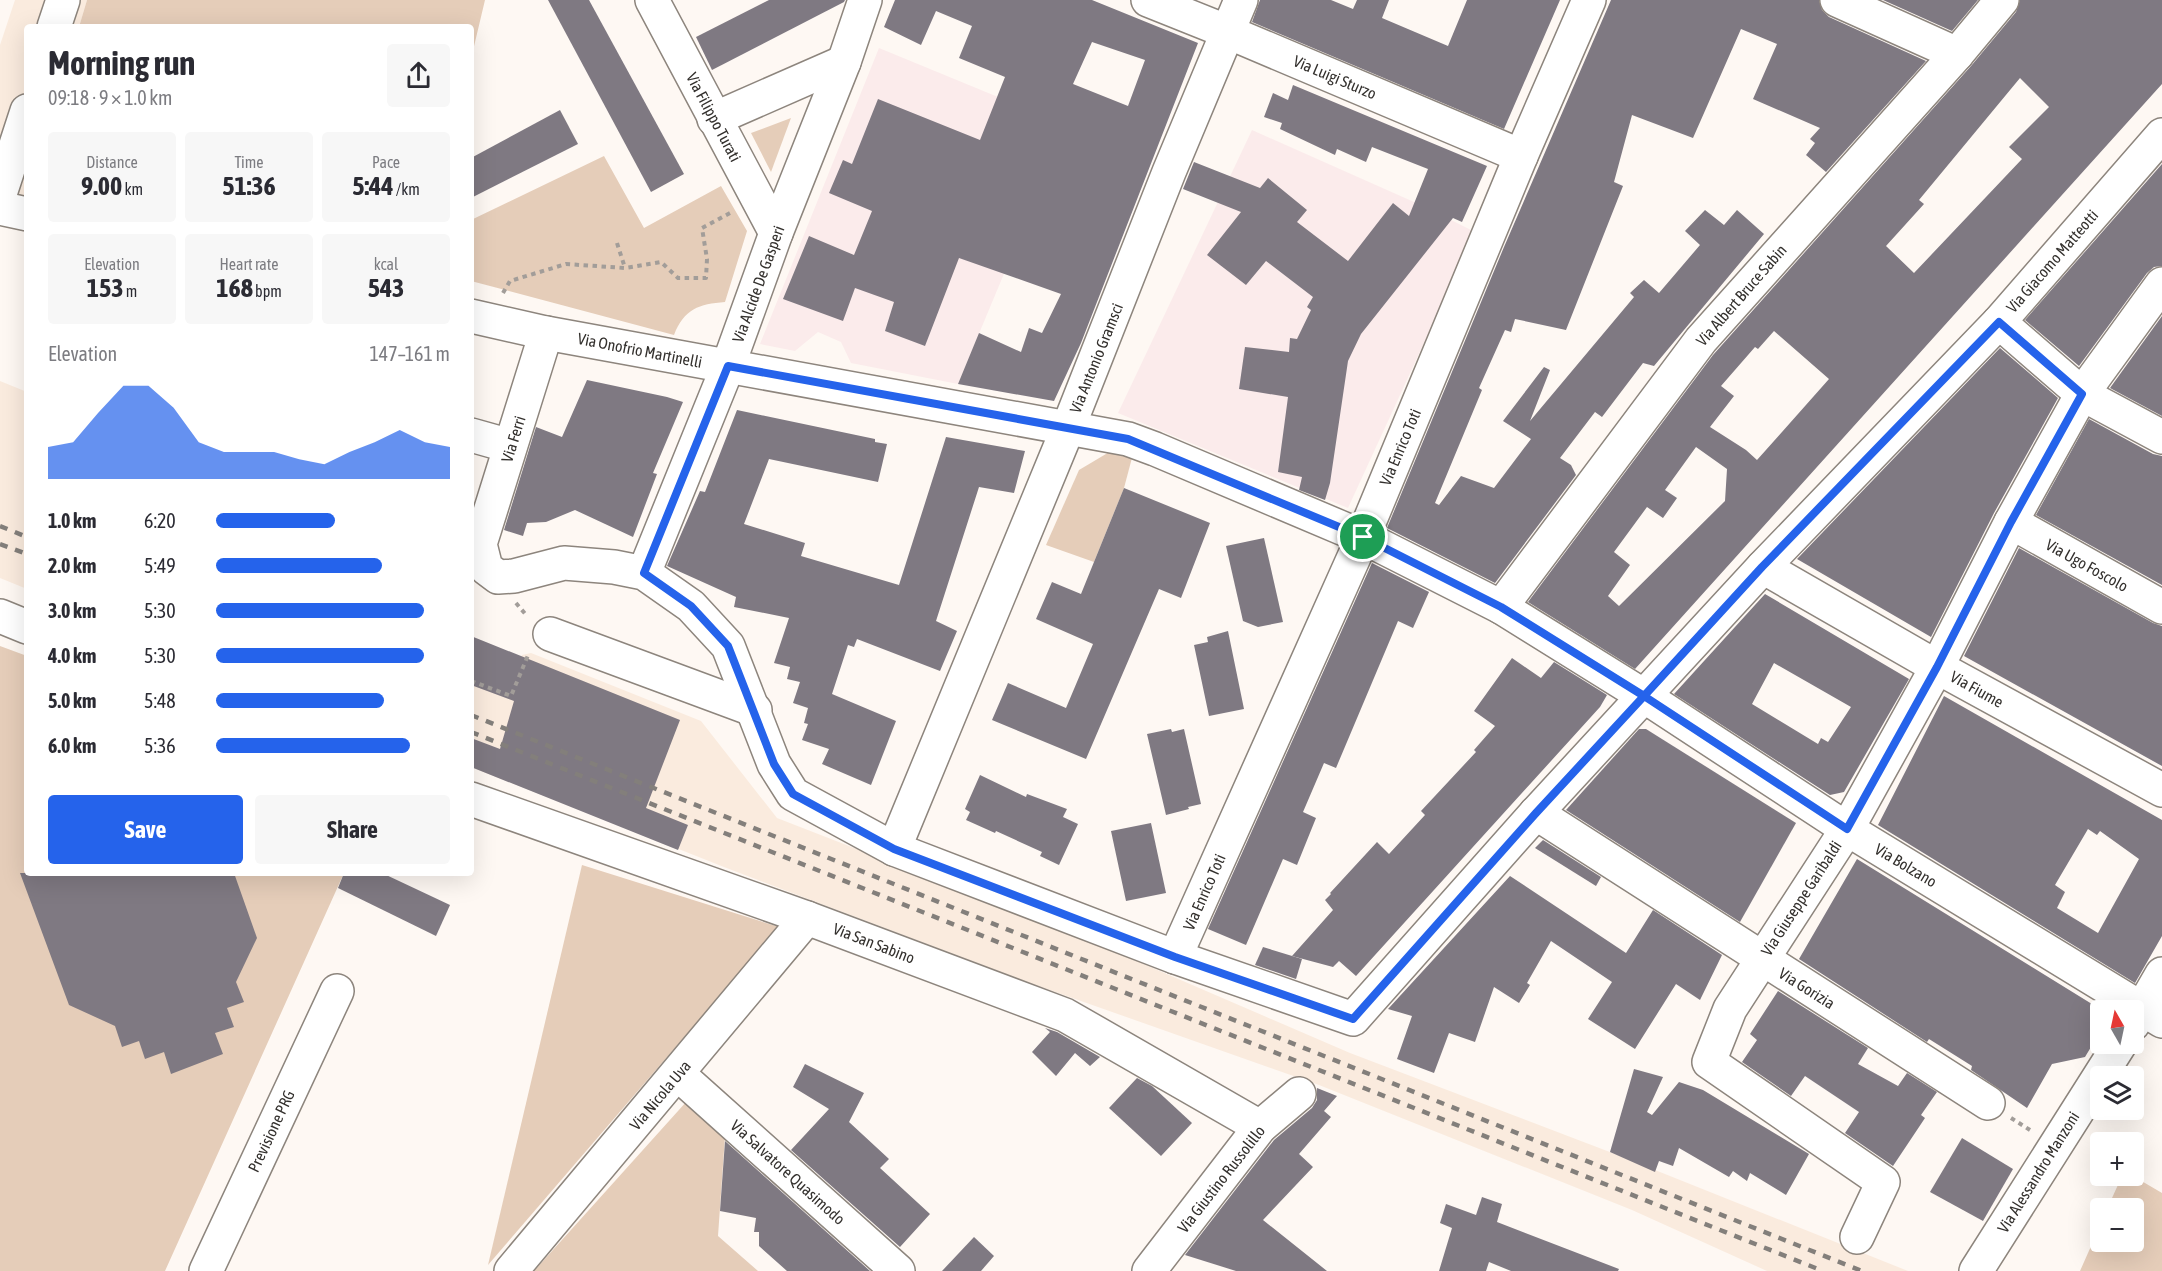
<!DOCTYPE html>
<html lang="en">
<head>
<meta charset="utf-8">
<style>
  :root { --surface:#fff; --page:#f7f7f7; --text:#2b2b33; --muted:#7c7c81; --accent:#2563eb }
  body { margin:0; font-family:"Asap Condensed",sans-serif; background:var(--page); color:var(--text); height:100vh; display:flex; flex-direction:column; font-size:22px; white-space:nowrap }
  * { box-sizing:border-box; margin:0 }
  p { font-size:20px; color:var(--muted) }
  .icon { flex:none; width:33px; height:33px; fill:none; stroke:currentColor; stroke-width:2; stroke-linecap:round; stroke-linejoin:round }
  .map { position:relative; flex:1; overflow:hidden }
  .drawer { position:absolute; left:24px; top:24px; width:450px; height:852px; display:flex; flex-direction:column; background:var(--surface); border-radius:6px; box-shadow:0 6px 24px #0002 }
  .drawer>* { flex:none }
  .needle { width:39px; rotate:351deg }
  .buttons { position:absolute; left:2090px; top:1000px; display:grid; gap:12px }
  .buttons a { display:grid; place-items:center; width:54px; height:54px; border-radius:6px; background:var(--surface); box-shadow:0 6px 24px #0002; font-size:30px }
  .pin { position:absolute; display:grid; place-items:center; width:51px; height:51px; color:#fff; margin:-26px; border:3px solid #fff; border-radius:50%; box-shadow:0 2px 6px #0007 }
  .round { display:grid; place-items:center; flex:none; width:63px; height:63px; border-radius:6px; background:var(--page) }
  .overview { display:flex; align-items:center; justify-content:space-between; height:102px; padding:0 24px }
  h1 { font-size:33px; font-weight:700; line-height:45px }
  .stats { display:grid; grid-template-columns:repeat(3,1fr); gap:9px; height:102px; padding:6px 24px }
  .stats div { display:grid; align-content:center; border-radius:6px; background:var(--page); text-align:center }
  .stats b { font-size:26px; font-weight:700 }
  .stats small { font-size:16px; font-weight:400 }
  .stats p { font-size:16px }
  .chart { height:168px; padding:12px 24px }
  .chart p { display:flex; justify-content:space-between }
  .chart svg { width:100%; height:108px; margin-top:6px; fill:var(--accent); opacity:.7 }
  .button { display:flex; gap:12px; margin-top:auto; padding:12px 24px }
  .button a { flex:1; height:69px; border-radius:6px; background:var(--accent); color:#fff; font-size:24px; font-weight:700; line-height:69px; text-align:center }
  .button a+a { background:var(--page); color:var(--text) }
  ul { padding:0 24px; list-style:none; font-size:20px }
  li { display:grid; grid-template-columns:96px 72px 1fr; align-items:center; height:45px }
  li i { height:15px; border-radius:8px; background:var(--accent) }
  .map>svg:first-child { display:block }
</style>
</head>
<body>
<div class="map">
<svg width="2162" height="1271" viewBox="0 0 2162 1271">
  <rect width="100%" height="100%" fill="#fef8f3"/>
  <g fill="#faebde">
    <path d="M15 0H87L79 27H27V191L5 227 0 225V45Z"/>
    <path d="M0 381 27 392V589L0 578Z"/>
    <path d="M531 653 701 721 777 818 1060 928 1350 1053 1615 1154 1908 1271H1767L1632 1210 1319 1085 1030 983 724 867 471 767V660L512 676 522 655Z"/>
  </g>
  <g fill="#fbebeb">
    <path d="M879 48 1066 125 958 384 851 363 841 342 818 332 795 351 760 344Z"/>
    <path d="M1252 130 1423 206 1475 232 1348 508 1118 413Z"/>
  </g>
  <g fill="#e5cdb9">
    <path d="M87 0H485L471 59V27H79Z"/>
    <path d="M791 118 771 172 751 133Z"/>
    <path d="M604 156 644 228 721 186 747 231 725 302C699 304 684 309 674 335L471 281V220Z"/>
    <path d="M1111 451 1133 454 1124 488 1094 562 1046 545 1079 470Z"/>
    <path d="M0 646 27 656V873H344L165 1271H0Z"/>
    <path d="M582 865 779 927 488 1265Z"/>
    <path d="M687 1101 725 1136 718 1236 758 1271H534Z"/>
    <path d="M2122 1176H2133L2162 1193V1271H2080L2100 1226V1242H2133V1209H2107Z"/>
  </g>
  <g fill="#7f7982" fill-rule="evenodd">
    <path d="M548 0H589L684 174 651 192Z"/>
    <path d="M769 0H845L844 2 712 70 696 37Z"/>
    <path d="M895 0H1092L1198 43 1081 343 1054 401 958 384 979 333 1021 352 1029 328 1042 333 1061 294 959 258 925 346 885 331 894 302 855 288 843 321 783 299 809 236 854 255 872 211 829 193 843 160 852 164 878 99 980 140 1005 77 959 58 972 26 936 11 921 45 884 27ZM1092 42 1145 60 1128 106 1073 84Z"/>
    <path d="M1260 0H1331L1353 9 1357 0H1389L1382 18 1448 46 1467 0H1560L1504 129 1252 22Z"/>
    <path d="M1611 0H1819L1822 10 1829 17 1926 61 1826 172 1806 155 1815 143 1810 139 1820 128 1753 99 1777 44 1741 29 1693 138 1632 115 1614 182 1623 186 1566 330 1515 319 1511 332 1505 330 1479 388 1482 390 1435 503 1439 505 1461 476 1494 488 1531 439 1503 421 1544 367 1550 370 1530 421 1634 297 1630 293 1644 280 1659 293 1700 245 1685 231 1705 210 1724 225 1737 210 1764 234 1654 366 1643 363 1602 417 1595 412 1560 458 1571 465 1576 475 1495 583 1387 528 1504 247Z"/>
    <path d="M1883 0H1978L1952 31Z"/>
    <path d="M2020 0H2162V84L1635 669 1528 602 1713 355 1971 66 2016 12ZM2020 78 2049 107 2009 147 2022 159 1914 273 1886 246 1924 204 1919 200ZM1774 331 1829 379 1757 460 1746 450 1710 427 1734 396 1721 386 1755 347 1758 349ZM1696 447 1727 469 1725 501 1619 606 1608 596 1630 565 1614 552 1647 507 1663 518 1677 498 1665 490Z"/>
    <path d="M1293 85 1487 166 1462 222 1453 218 1361 334 1348 361 1330 483 1325 500 1299 490 1302 477 1278 472 1288 397 1239 389 1245 347 1289 352 1290 338 1297 339 1311 310 1307 307 1313 297 1266 261 1246 285 1207 255 1241 212 1183 189 1194 162 1260 188 1268 178 1307 210 1297 222 1348 261 1393 203 1409 216 1428 169 1372 147 1366 162 1337 149 1335 155 1280 129 1282 123 1264 117 1273 93 1288 100Z"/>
    <path d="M560 110 578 144 471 198V158Z"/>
    <path d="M2162 164V266L2154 267 2147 273 2079 366 2025 320Z"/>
    <path d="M2162 316V416L2110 388Z"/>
    <path d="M2000 348 2058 398 1994 513 1931 637 1797 559Z"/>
    <path d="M587 380 667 397 683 402 653 473 657 474 633 537 575 510 546 522 527 523 523 536 504 530 536 427 562 437Z"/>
    <path d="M737 410 875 439V442L887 444 878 482 769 459 744 524 805 543 801 556 899 585 946 437 1025 451 1014 493 979 487 936 621 957 631 940 671 857 639 854 647 848 645 832 694 896 721 871 785 822 764 829 749 802 740 808 724 804 723 808 708 793 703 800 682 787 679 790 667 774 663 789 618 734 607 736 597 667 566 700 491 705 492Z"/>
    <path d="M2089 419 2153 454 2162 456V585L2036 515Z"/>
    <path d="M1124 488 1210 523 1181 598 1159 589 1086 759 992 720 1008 683 1066 708 1093 644 1036 619 1052 582 1081 594Z"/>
    <path d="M1264 538 1283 622 1258 627 1243 621 1226 546Z"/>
    <path d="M2019 548 2153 623 2162 626V766L1964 656Z"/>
    <path d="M1372 563 1429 592 1413 628 1398 621 1336 768 1324 763 1303 812 1316 818 1297 865 1283 859 1246 945 1208 929Z"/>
    <path d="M1765 594 1909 679 1844 792 1830 795 1674 694ZM1774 663 1851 707 1828 742 1821 738 1818 744 1752 704Z"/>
    <path d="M1228 631 1244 709 1209 716 1194 645 1208 642 1207 637Z"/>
    <path d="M471 636 680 720 646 808 688 825 678 850 471 767V738L500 749 514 701 471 685Z"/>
    <path d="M1512 658 1541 678 1554 662 1607 695 1600 707 1356 976 1339 961 1333 967 1292 956 1333 910 1325 900 1331 894 1330 893 1377 842 1389 854 1425 815 1421 811 1476 752 1474 750 1495 726 1474 711Z"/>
    <path d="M1944 696 2162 820V936L2135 983 1878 825ZM2088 829 2097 835 2100 831 2139 859 2098 933 2057 908 2065 892 2055 885Z"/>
    <path d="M1171 729 1172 732 1184 729 1201 804 1188 807 1189 809 1166 815 1147 734Z"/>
    <path d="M1639 729H1646L1796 823 1740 922 1566 810Z"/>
    <path d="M980 775 1026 797 1027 794 1067 809 1063 817 1078 824 1059 865 1040 856 1042 852 996 831 995 833 966 820 970 812 965 809Z"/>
    <path d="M1151 823 1166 893 1126 901 1111 831Z"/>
    <path d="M1543 840 1601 877 1596 886 1535 848Z"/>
    <path d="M1857 859 2100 1009V1032L2085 1057 2052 1064 2027 1108 1971 1070 1972 1066 1929 1039 1927 1042 1799 959Z"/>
    <path d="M20 873H234L257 938 236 982 244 1002 227 1008 234 1027 215 1033 223 1054 171 1074 164 1052 145 1059 139 1041 122 1047 115 1026 69 1005Z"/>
    <path d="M344 873H382L450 905 436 936 338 888Z"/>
    <path d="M1510 876 1626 953 1653 910 1722 955 1700 1000 1676 984 1635 1049 1588 1019 1612 982 1551 941 1527 983 1530 985 1519 1003 1494 987 1475 1042 1449 1033 1434 1073 1397 1059 1412 1016 1388 1009Z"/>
    <path d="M1263 947 1302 959 1296 979 1255 965Z"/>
    <path d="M1778 991 1868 1048 1858 1064 1898 1086 1907 1073 1937 1092 1921 1115 1925 1118 1893 1166 1845 1133 1859 1112 1805 1076 1791 1096 1742 1062 1757 1040 1750 1034Z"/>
    <path d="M1045 1028 1057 1032 1100 1057 1090 1066 1075 1053 1056 1076 1032 1052 1050 1032Z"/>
    <path d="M805 1064 864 1093 849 1122 889 1159 880 1168 930 1214 900 1247 791 1150 829 1109 793 1087Z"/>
    <path d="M1634 1069 1663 1077 1647 1112 1652 1115 1679 1082 1703 1090 1809 1154 1786 1195 1750 1173 1747 1181 1733 1171 1729 1177 1679 1148 1673 1166 1659 1161 1655 1172 1610 1152Z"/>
    <path d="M1137 1078 1152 1086 1192 1123 1161 1156 1109 1108Z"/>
    <path d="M1317 1088 1337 1096 1324 1111 1331 1117 1299 1154 1313 1167 1263 1220 1327 1271H1236L1185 1255 1274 1140 1312 1108 1317 1100Z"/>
    <path d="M1962 1138 2013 1169 1983 1221 1930 1192Z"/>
    <path d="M725 1141 870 1271H787L759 1246V1232H754L756 1218 720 1211Z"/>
    <path d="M1482 1197 1502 1204 1497 1222 1619 1269 1618 1271H1511L1489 1262 1486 1271H1439L1452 1228 1440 1223 1446 1204 1476 1215Z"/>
    <path d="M974 1237 994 1256 981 1271H942Z"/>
  </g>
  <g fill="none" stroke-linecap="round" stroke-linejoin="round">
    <g stroke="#8d857d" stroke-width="36">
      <g id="minor">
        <path d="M652 0 776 233"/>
        <path d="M1148 0 1228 32 1521 156"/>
        <path d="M1837 0 1957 54"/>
        <path d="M54 27 63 0"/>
        <path d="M714 119 844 62"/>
        <path d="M0 194 27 111"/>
        <path d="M0 208 27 214"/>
        <path d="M471 316 546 333 1128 439 1155 449 1363 537 1501 607 1644 696 1847 829 2162 1021"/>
        <path d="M1999 322 2082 394 2162 437"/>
        <path d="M546 333 480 544 486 568 498 577 514 576 564 563 614 567 644 573 691 606 728 646 774 764 793 794 894 849 1175 957 1353 1019 1536 813 1763 567 1999 322 2162 135"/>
        <path d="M471 435 510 446"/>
        <path d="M2011 522 2162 607"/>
        <path d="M1763 567 1937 667 2162 790"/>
        <path d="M644 573 728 366 776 233 844 62 865 0"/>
        <path d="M1501 607 1701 340 1957 54 2002 0"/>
        <path d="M0 616 27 627"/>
        <path d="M550 634 755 710"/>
        <path d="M471 799 807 918 1065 1015 1260 1127"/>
        <path d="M1536 813 1988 1103"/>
        <path d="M894 849 1068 428 1169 172 1241 0"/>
        <path d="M1175 957 1363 537 1521 156 1589 0"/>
        <path d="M2133 1024 2162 974"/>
        <path d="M678 1074 898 1271"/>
        <path d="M1857 1237 1883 1182 1709 1062 1730 1009 1847 829 1937 667 2011 522 2082 394 2162 284"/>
        <path d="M206 1271 337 991"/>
        <path d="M511 1271 807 918"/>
        <path d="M1149 1271 1260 1127 1299 1094"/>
        <path d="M1976 1271 2120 1044"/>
      </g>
    </g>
    <g stroke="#a29d99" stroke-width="4" stroke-dasharray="4.5 4.5" stroke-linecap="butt">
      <path d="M617 243 625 268"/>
      <path d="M503 293 510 281 566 264 625 268 661 262 678 278H706L707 259 702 228 732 212"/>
      <path d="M516 603 527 616"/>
      <path d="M471 681 511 696 529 653"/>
      <path d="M2011 1118 2030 1130"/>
    </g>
    <use href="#minor" stroke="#fff" stroke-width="33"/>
    <g stroke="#837f7b" stroke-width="4.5" stroke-dasharray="8 8" stroke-linecap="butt">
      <path d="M0 526 27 537"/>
      <path d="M0 544 27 554"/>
      <path d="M471 715 1862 1271"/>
      <path d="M471 732 1823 1271"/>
    </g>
  </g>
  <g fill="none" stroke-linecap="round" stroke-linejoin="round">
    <g stroke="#fff" stroke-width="12">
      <path id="route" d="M1363 537 1128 439 728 366 644 573 691 606 728 646 774 764 793 794 894 849 1175 957 1353 1019 1536 813 1644 696 1847 829 1937 667 2011 522 2082 394 1999 322 1762 567 1644 696 1501 607 1363 537"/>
    </g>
    <use href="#route" stroke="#2563eb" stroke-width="8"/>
  </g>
  <g text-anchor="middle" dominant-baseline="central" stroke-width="4.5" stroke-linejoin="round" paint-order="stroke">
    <g font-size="16" fill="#34312e" stroke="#fff">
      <text transform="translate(1335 77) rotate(23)">Via Luigi Sturzo</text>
      <text transform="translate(714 117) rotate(62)">Via Filippo Turati</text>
      <text transform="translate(2052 261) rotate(-49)">Via Giacomo Matteotti</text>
      <text transform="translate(758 284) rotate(-70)">Via Alcide De Gasperi</text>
      <text transform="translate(1741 295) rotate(-49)">Via Albert Bruce Sabin</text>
      <text transform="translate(640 350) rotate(11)">Via Onofrio Martinelli</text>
      <text transform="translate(1096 358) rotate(-68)">Via Antonio Gramsci</text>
      <text transform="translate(513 439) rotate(-73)">Via Ferri</text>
      <text transform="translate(1400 447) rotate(-67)">Via Enrico Toti</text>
      <text transform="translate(2087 565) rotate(29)">Via Ugo Foscolo</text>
      <text transform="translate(1977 689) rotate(29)">Via Fiume</text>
      <text transform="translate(1906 865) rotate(31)">Via Bolzano</text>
      <text transform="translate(1204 892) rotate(-66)">Via Enrico Toti</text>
      <text transform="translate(1801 898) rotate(-57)">Via Giuseppe Garibaldi</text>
      <text transform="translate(874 943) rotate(21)">Via San Sabino</text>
      <text transform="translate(1807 988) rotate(32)">Via Gorizia</text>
      <text transform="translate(660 1095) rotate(-50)">Via Nicola Uva</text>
      <text transform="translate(271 1131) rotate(-65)">Previsione PRG</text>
      <text transform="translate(788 1172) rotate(42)">Via Salvatore Quasimodo</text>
      <text transform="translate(2038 1172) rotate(-58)">Via Alessandro Manzoni</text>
      <text transform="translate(1221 1179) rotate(-52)">Via Giustino Russolillo</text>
    </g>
  </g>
</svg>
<div class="buttons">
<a><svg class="needle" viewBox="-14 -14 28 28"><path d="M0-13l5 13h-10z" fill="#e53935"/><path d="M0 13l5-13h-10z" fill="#7c7c81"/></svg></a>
<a><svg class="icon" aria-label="layers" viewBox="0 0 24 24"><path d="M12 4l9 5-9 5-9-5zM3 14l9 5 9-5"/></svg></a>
<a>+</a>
<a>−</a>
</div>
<div class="pin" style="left:1363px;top:537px;background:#1e9e55"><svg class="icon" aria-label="arrive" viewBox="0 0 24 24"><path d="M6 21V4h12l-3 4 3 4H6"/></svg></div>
<section class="drawer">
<div class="overview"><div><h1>Morning run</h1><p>09:18 · 9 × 1.0 km</p></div><a class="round"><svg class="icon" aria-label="share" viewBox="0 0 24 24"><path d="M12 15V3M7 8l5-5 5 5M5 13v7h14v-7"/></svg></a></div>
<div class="stats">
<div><p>Distance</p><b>9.00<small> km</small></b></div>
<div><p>Time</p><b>51:36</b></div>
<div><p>Pace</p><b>5:44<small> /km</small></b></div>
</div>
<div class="stats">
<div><p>Elevation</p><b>153<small> m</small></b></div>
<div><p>Heart rate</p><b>168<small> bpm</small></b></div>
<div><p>kcal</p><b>543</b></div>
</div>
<div class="chart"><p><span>Elevation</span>147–161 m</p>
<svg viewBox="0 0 160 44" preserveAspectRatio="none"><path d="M0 44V31L10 29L20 17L30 6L40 6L50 15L60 29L70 33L80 33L90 33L100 36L110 38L120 33L130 29L140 24L150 29L160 31V44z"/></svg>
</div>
<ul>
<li><b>1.0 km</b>6:20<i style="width:51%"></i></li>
<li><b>2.0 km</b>5:49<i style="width:71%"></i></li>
<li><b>3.0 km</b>5:30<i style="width:89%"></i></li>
<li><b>4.0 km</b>5:30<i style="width:89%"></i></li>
<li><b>5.0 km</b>5:48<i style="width:72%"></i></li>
<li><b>6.0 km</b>5:36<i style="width:83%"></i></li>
</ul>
<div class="button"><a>Save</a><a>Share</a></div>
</section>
</div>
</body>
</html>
